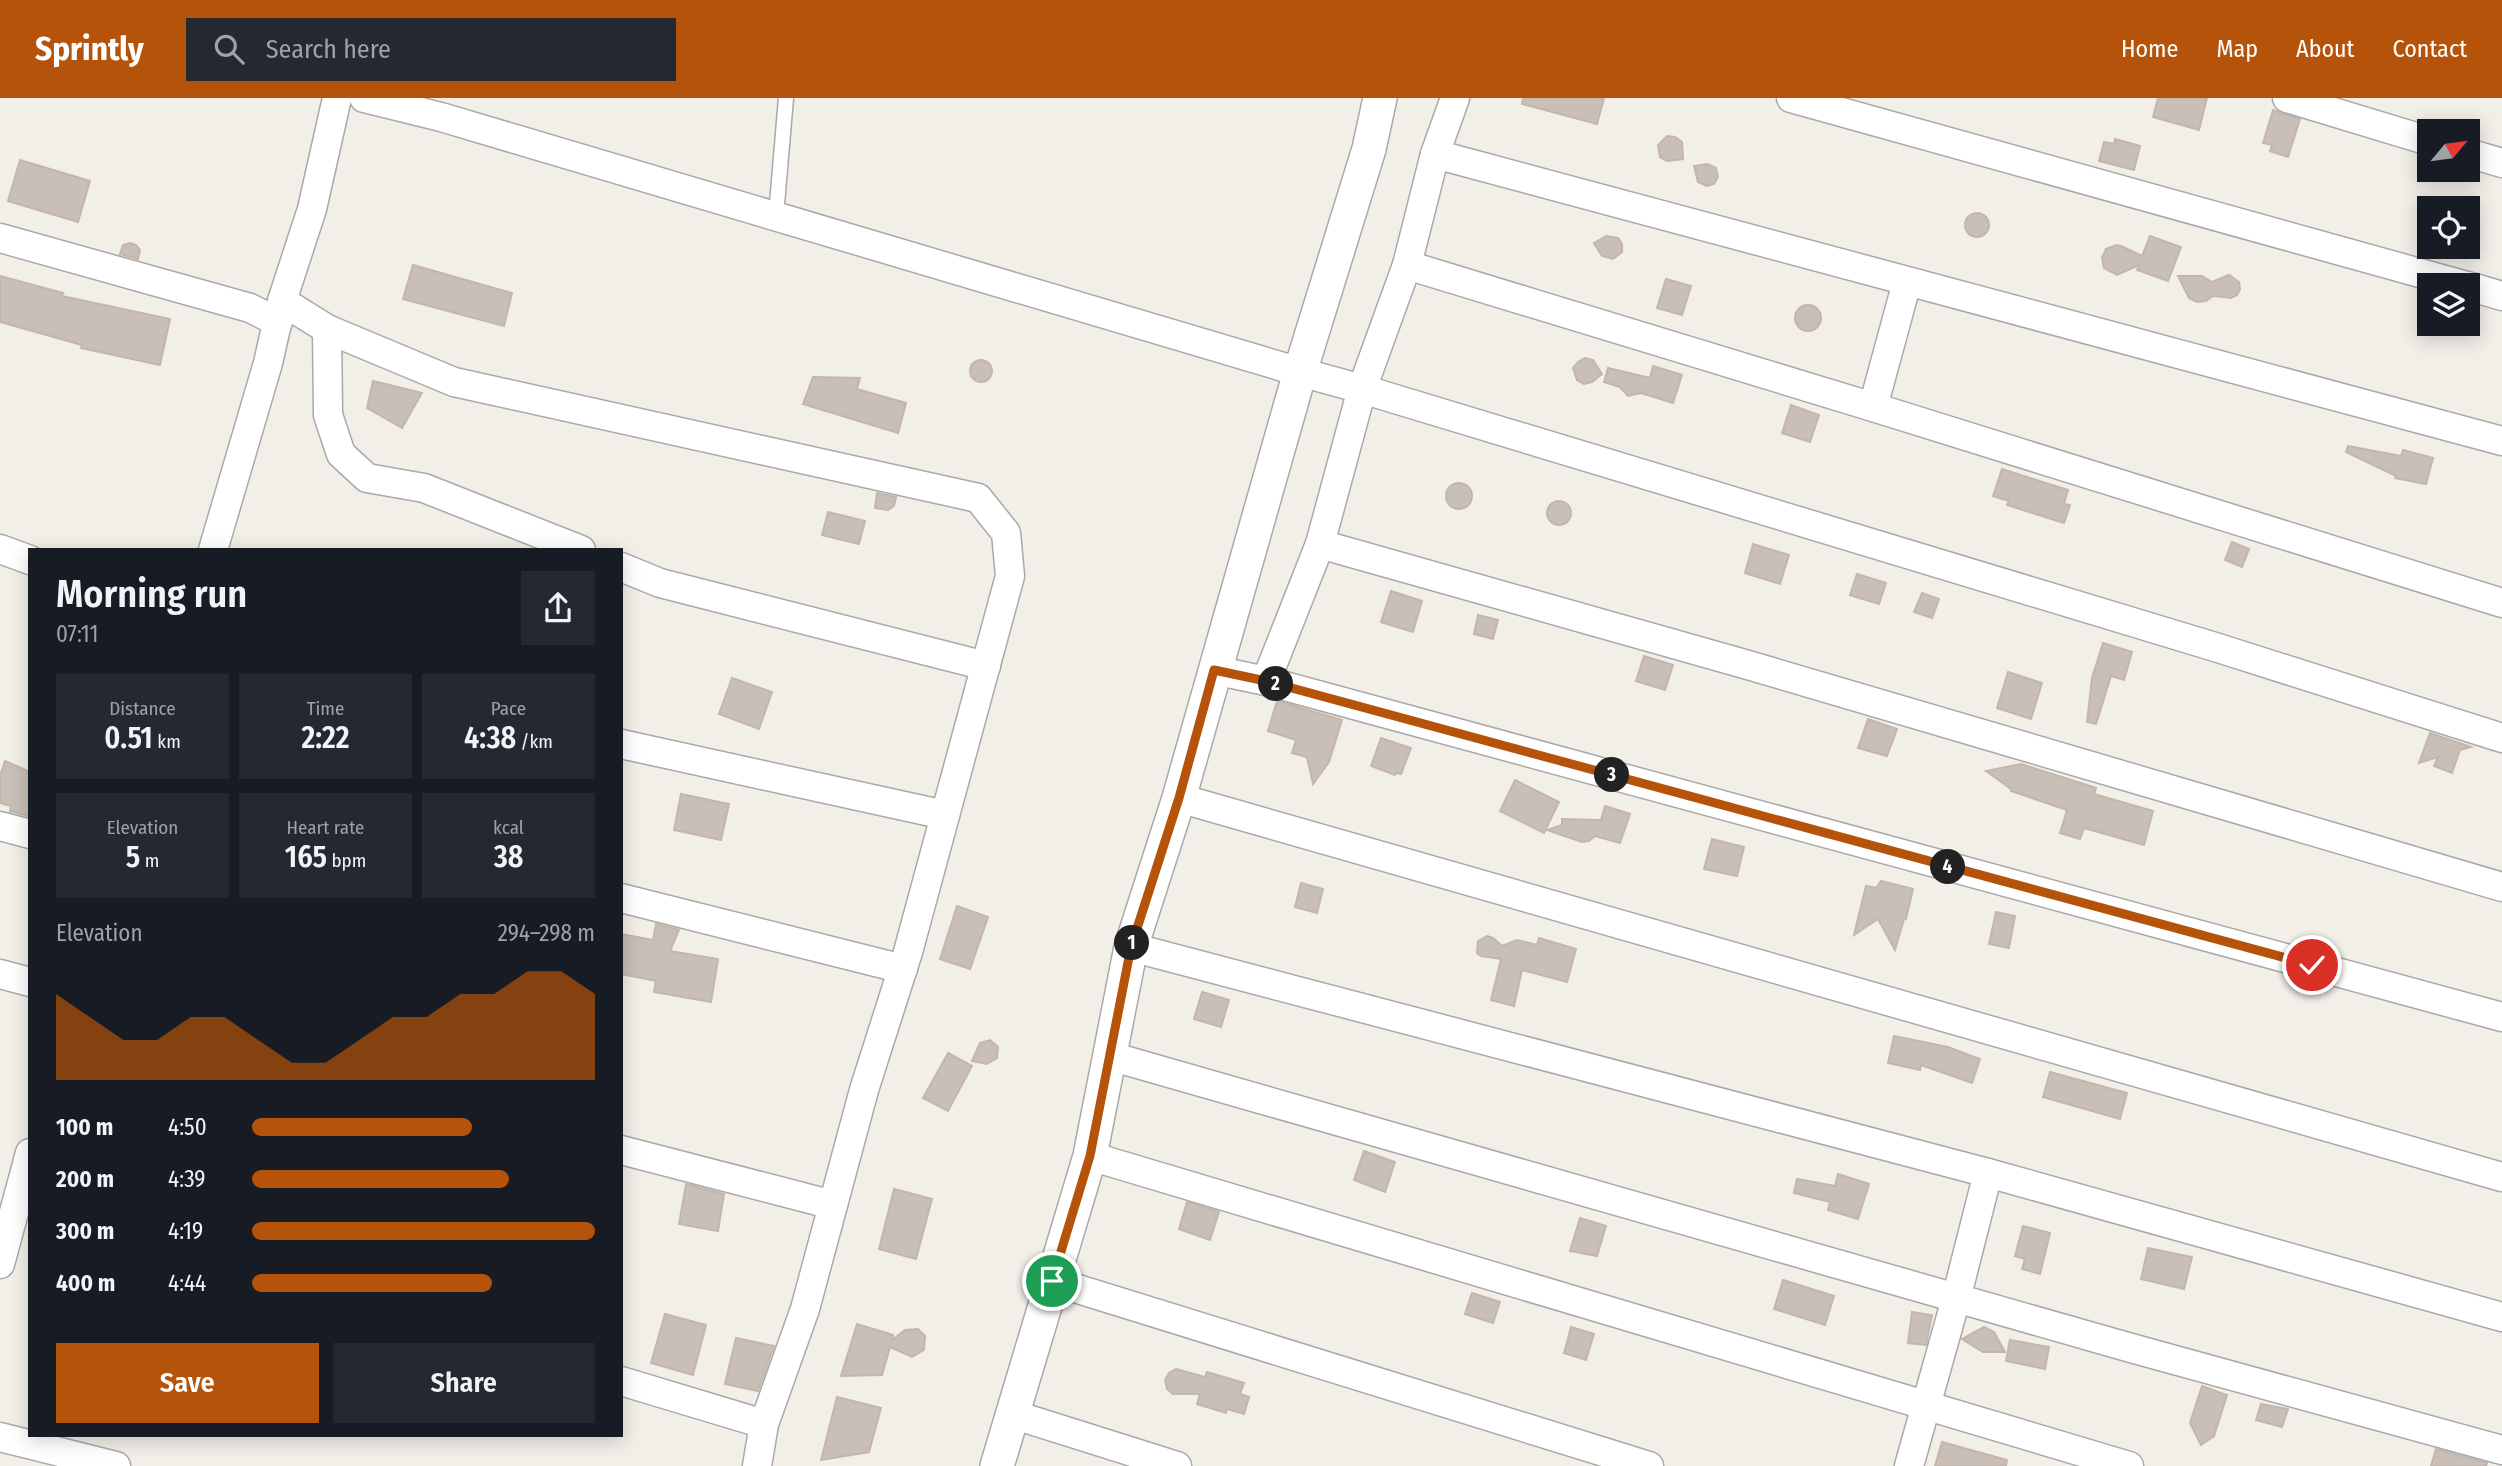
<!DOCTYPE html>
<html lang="en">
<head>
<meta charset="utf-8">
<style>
  :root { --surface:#171b24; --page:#242831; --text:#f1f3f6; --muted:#9ea1a6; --accent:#b45309 }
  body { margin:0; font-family:"Fira Sans Condensed",sans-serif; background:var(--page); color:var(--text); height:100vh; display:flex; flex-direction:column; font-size:26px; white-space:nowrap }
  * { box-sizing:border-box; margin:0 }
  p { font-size:23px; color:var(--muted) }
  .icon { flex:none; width:38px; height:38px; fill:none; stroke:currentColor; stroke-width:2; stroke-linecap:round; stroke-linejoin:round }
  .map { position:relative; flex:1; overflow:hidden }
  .drawer { position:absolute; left:28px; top:450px; width:595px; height:889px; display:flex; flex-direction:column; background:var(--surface); border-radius:0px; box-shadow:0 4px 18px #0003 }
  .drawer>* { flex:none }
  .needle { width:46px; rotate:61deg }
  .fabs { position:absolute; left:2417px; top:21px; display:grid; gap:14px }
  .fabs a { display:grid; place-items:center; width:63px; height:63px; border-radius:0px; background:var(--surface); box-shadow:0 4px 18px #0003; font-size:35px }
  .pin { position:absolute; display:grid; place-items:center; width:60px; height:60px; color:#fff; margin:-30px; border:4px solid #fff; border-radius:50%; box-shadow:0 2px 7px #0007 }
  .km { position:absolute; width:35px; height:35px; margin:-18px; border-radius:50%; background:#222; color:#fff; font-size:19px; line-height:35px; text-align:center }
  .round { display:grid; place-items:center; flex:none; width:74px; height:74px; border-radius:0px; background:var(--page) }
  .overview { display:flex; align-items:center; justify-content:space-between; height:119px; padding:0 28px }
  h1 { font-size:38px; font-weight:600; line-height:52px }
  .figures { display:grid; grid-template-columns:repeat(3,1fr); gap:10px; height:119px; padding:7px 28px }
  .figures div { display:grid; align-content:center; border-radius:0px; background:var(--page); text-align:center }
  .figures b { font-size:30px; font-weight:600 }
  .figures small { font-size:19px; font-weight:400 }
  .figures p { font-size:19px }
  .chart { height:196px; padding:14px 28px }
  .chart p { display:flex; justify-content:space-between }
  .chart svg { width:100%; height:126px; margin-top:7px; fill:var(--accent); opacity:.7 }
  .button { display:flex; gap:14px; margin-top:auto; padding:14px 28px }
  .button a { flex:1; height:80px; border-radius:0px; background:var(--accent); color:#fff; font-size:28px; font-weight:600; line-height:80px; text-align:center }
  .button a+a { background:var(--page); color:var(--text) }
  ul { padding:0 28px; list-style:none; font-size:23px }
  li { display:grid; grid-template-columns:112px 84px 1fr; align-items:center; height:52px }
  li i { height:18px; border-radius:9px; background:var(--accent) }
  header { display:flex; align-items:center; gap:42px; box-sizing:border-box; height:98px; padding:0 35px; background:var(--accent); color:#fff }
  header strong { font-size:33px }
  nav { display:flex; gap:38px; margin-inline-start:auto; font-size:24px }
  .search { width:490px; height:63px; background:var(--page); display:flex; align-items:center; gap:18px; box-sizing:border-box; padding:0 24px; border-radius:0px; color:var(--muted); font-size:26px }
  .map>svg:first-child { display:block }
</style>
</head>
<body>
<header>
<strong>Sprintly</strong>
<div class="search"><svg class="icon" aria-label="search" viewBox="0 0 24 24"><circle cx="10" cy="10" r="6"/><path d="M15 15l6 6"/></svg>Search here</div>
<nav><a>Home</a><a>Map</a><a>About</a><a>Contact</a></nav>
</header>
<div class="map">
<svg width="2502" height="1368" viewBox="0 0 2502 1368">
  <rect width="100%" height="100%" fill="#f2efe9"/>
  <g fill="#c7bfb8" stroke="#c4b6ab" stroke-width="2">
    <path d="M1523 0H1604L1597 26 1522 6Z"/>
    <path d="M2158 0H2207L2199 32 2153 19Z"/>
    <path d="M2273 12 2300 21 2288 59 2270 53 2272 47 2263 45Z"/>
    <path d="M1667 38 1675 39 1682 44 1683 61 1667 63 1660 59 1658 47Z"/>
    <path d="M2115 41 2140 48 2134 72 2099 63 2104 44 2114 46Z"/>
    <path d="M20 62 90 83 78 124 8 103Z"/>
    <path d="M1707 66 1716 70 1718 79 1714 86 1707 88 1698 84 1694 68Z"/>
    <circle cx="1977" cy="127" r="12"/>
    <path d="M1606 138 1618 140 1622 146V154L1613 161 1602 158 1594 145Z"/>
    <path d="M2150 138 2181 149 2168 183 2137 172 2139 167 2117 177 2104 170 2102 160 2106 151 2116 147 2121 148 2142 158Z"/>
    <path d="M130 145 136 147 140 152 138 161 120 156 123 147Z"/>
    <path d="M413 167 512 195 504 228 403 201Z"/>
    <path d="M0 178 63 195 62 198 170 221 160 267 81 250 82 247 0 224Z"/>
    <path d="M2178 178H2202L2212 184 2229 177 2239 184 2240 191 2237 197 2231 200 2213 198 2206 203 2197 204 2189 200Z"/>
    <path d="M1666 181 1691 188 1682 217 1657 210Z"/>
    <circle cx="1808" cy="220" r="13"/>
    <path d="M1585 260 1593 262 1602 276 1592 284 1584 286 1577 282 1573 270 1578 264Z"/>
    <circle cx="981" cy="273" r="11"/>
    <path d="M1653 268 1682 277 1673 305 1641 295 1628 298 1620 289 1604 284 1608 270 1650 280Z"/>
    <path d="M813 279 860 280 857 291 906 305 898 335 803 306Z"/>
    <path d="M373 283 422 295 402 330 367 310Z"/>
    <path d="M1791 307 1819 317 1810 344 1782 335Z"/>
    <path d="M2348 348 2401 358 2403 352 2433 360 2426 386 2395 380 2396 378 2346 354Z"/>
    <path d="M2002 371 2068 392 2064 406 2070 407 2064 425 2007 407 2009 403 1993 398Z"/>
    <circle cx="1459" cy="398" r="13"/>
    <path d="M877 395 896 399 894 408 888 412 875 410Z"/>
    <circle cx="1559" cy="415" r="12"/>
    <path d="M828 414 865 423 859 446 822 437Z"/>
    <path d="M2232 444 2249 451 2242 469 2225 462Z"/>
    <path d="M1753 446 1789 457 1780 486 1745 475Z"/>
    <path d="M1857 476 1886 485 1879 506 1850 497Z"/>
    <path d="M1391 493 1422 503 1413 534 1381 524Z"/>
    <path d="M1922 495 1939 501 1932 520 1914 514Z"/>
    <path d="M1478 517 1498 522 1493 541 1474 536Z"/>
    <path d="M2103 545 2132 554 2124 582 2111 578 2096 626 2087 624 2092 580Z"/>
    <path d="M1644 558 1673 567 1665 592 1636 583Z"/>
    <path d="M2008 574 2042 585 2031 621 1997 610Z"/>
    <path d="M732 580 772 594 759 631 719 616Z"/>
    <path d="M1277 603 1342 622 1329 664 1313 686 1307 659 1292 655 1296 642 1268 633Z"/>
    <path d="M1868 621 1897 631 1887 658 1858 650Z"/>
    <path d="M2430 635 2471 649 2460 652 2452 675 2434 668 2438 659 2419 665Z"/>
    <path d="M1381 640 1411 650 1401 676 1396 675 1395 677 1371 668Z"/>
    <path d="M5 663 30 674V715L28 718 10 713 11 708 0 705V678Z"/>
    <path d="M2021 666 2096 690 2094 696 2153 713 2144 747 2084 730 2080 741 2060 735 2067 712 2011 693V691L1986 673Z"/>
    <path d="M1515 682 1559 704 1544 735 1500 713Z"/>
    <path d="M681 696 729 706 721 742 674 732Z"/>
    <path d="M1605 708 1630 716 1620 745 1595 738 1589 743 1582 744 1547 732 1562 727V721L1601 722Z"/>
    <path d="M1712 741 1744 749 1737 778 1704 771Z"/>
    <path d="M1881 783 1913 791 1906 821H1904L1895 852 1878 821 1854 837 1866 788 1876 790Z"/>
    <path d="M1301 785 1323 791 1317 815 1295 809Z"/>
    <path d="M957 808 988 819 970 871 940 861Z"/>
    <path d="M1996 814 2015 818 2009 850 1989 846Z"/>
    <path d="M656 826 679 832 670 853 718 861 711 904 654 894 656 883 621 876V836L653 842Z"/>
    <path d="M1487 838 1493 840 1502 848 1517 842 1537 847 1539 840 1576 851 1567 884 1522 872 1514 908 1491 902 1501 861 1481 858 1477 855 1478 843Z"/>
    <path d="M1202 894 1229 902 1221 929 1194 921Z"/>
    <path d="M1894 938 1948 949 1980 961 1972 985 1921 967 1920 972 1888 965Z"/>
    <path d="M990 942 998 949 997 960 987 966 972 963 980 945Z"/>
    <path d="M948 955 972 968 948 1013 923 1000Z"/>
    <path d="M2050 974 2127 995 2120 1021 2043 999Z"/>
    <path d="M1364 1053 1395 1064 1385 1094 1354 1082Z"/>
    <path d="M1838 1076 1869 1086 1858 1121 1828 1112 1830 1104 1794 1095 1797 1081 1835 1088Z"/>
    <path d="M686 1086 724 1096 718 1133 679 1126Z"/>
    <path d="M894 1091 932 1101 916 1161 879 1151Z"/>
    <path d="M1187 1104 1219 1114 1210 1142 1179 1131Z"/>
    <path d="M1580 1120 1606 1128 1597 1158 1570 1153Z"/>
    <path d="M2023 1128 2050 1135 2040 1176 2022 1171 2025 1161 2015 1158Z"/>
    <path d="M2148 1150 2192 1159 2184 1191 2141 1181Z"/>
    <path d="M1783 1182 1834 1198 1825 1227 1774 1211Z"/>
    <path d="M1472 1195 1500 1204 1493 1225 1465 1216Z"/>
    <path d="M1912 1214 1932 1217 1926 1247 1908 1245Z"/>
    <path d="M665 1216 706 1227 693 1277 651 1265Z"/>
    <path d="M857 1226 893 1237 892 1242 905 1232 918 1231 925 1238 924 1252 912 1259 890 1249 882 1277 841 1278Z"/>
    <path d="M1571 1229 1594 1236 1586 1262 1564 1255Z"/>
    <path d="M1984 1229 1994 1234 2005 1254H1983L1962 1241Z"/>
    <path d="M736 1240 774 1248 758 1293 725 1286Z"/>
    <path d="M2010 1242 2049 1249 2045 1271 2006 1263Z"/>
    <path d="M1176 1271 1205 1279 1207 1274 1244 1285 1240 1296 1249 1299 1244 1316 1227 1311 1226 1315 1197 1306 1200 1296H1173L1167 1291 1165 1282 1169 1275Z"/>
    <path d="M2202 1288 2227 1297 2214 1338 2201 1347 2190 1325Z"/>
    <path d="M837 1299 881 1310 869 1354 821 1362Z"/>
    <path d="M2261 1306 2288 1311 2282 1329 2256 1322Z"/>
    <path d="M1942 1344 2007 1362 2006 1368H1935Z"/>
    <path d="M2436 1351 2487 1365 2486 1368H2431Z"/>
  </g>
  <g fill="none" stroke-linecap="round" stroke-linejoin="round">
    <g stroke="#a9a9a9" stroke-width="17">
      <path id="service" d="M776 118 786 0"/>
    </g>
    <g stroke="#a9a9a9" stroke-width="31">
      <g id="minor">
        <path d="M364 0 441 19 1300 274 1362 291 2215 549 2502 640"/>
        <path d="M1791 0 2463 187"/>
        <path d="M2287 0 2429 43"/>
        <path d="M2468 55 2502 65"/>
        <path d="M1435 56 2502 343"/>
        <path d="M0 140 250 210 278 224"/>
        <path d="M1407 167 1873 309 2502 505"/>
        <path d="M2468 188 2502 198"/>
        <path d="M282 203 327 231 454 284 978 400 1006 435 1010 478 908 854 864 992 805 1211 764 1326 757 1368"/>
        <path d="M327 231 328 317 341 356 367 380 424 390 581 452"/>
        <path d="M1873 309 1907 184"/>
        <path d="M1320 446 1748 567 2502 789"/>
        <path d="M0 451 30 462"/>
        <path d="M213 452 268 265 282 203 312 111 337 0"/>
        <path d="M621 469 660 485 986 568"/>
        <path d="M1214 572 1266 583 2502 919"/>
        <path d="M1266 583 1320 446 1362 291 1407 167 1435 56 1455 0"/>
        <path d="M621 646 945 717"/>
        <path d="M1179 700 2502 1079"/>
        <path d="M0 728 30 736"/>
        <path d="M621 800 903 871"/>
        <path d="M1131 849 1988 1075 2502 1219"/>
        <path d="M0 876 30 884"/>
        <path d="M1110 958 2131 1250 2502 1352"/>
        <path d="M621 1052 833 1107"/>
        <path d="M1090 1058 2129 1368"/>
        <path d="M0 1166 30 1055"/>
        <path d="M1052 1183 1649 1368"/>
        <path d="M621 1283 764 1326"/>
        <path d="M1012 1316 1177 1368"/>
        <path d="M0 1339 116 1368"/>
        <path d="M1909 1368 1956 1201 1988 1075"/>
      </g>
    </g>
    <g stroke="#a9a9a9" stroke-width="36">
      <path id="tertiary" d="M997 1368 1090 1058 1131 849 1179 700 1300 274 1369 51 1380 0"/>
    </g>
    <use href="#service" stroke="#fff" stroke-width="14"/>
    <use href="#minor" stroke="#fff" stroke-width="28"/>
    <use href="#tertiary" stroke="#fff" stroke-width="33"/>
  </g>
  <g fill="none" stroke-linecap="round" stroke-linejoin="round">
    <g stroke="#fff" stroke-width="14">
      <path id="route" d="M1052 1183 1090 1058 1131 849 1179 700 1214 572 1266 583 2312 867"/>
    </g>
    <use href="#route" stroke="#b45309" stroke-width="9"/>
  </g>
</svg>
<div class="fabs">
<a><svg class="needle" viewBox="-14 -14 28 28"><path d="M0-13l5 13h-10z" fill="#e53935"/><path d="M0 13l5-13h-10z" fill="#9ea1a6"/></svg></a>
<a><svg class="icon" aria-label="locate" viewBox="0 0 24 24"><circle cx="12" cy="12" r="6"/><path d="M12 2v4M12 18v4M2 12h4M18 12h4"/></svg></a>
<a><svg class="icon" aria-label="layers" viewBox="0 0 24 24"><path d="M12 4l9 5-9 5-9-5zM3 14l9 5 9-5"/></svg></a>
</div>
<div class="pin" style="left:1052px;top:1183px;background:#1e9e55"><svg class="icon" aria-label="arrive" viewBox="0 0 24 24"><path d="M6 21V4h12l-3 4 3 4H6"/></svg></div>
<div class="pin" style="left:2312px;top:867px;background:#d93025"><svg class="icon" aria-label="check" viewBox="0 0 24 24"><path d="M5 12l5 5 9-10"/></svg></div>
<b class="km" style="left:1132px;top:845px">1</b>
<b class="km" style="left:1276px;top:586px">2</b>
<b class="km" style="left:1612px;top:677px">3</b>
<b class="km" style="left:1948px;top:769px">4</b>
<section class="drawer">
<div class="overview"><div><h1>Morning run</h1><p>07:11</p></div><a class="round"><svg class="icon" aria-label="share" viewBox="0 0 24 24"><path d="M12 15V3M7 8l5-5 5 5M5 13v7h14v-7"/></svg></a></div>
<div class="figures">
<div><p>Distance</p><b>0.51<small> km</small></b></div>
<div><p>Time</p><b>2:22</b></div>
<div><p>Pace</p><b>4:38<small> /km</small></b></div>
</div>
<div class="figures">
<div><p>Elevation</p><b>5<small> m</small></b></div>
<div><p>Heart rate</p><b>165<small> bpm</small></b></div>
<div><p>kcal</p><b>38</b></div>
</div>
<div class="chart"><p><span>Elevation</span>294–298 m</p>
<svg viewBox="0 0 160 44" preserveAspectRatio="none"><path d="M0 44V14L10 22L20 30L30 30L40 22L50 22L60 30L70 38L80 38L90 30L100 22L110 22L120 14L130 14L140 6L150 6L160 14V44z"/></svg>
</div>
<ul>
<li><b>100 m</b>4:50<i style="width:64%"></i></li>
<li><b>200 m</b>4:39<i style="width:75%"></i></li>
<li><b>300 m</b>4:19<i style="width:100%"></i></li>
<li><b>400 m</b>4:44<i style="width:70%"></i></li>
</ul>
<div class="button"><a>Save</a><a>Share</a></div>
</section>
</div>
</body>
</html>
